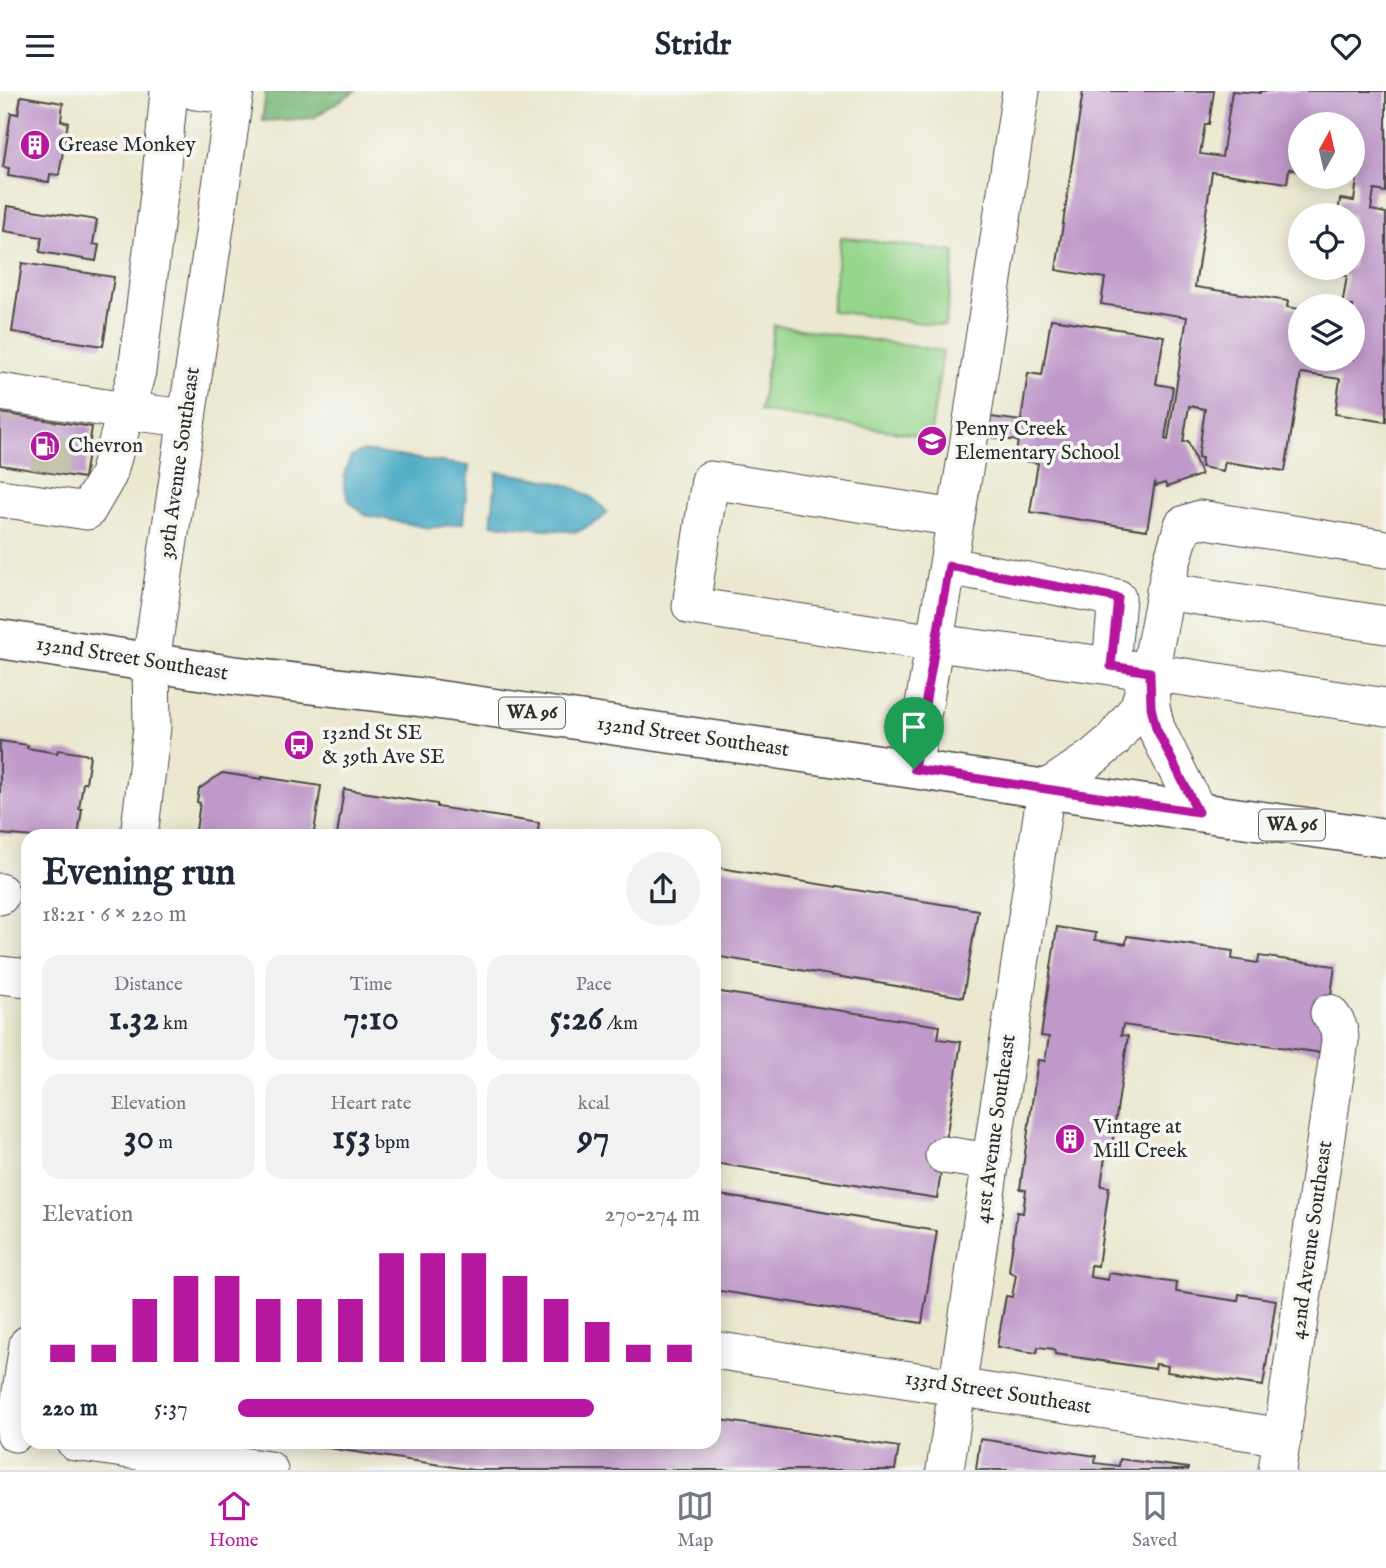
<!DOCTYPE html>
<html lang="en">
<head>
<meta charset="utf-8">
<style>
  :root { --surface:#fff; --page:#f2f2f3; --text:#1f2937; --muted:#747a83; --line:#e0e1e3; --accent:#b5179e }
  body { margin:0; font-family:"IM FELL English",serif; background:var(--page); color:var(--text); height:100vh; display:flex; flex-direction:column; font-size:26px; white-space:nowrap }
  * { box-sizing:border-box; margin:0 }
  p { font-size:23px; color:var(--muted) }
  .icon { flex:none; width:38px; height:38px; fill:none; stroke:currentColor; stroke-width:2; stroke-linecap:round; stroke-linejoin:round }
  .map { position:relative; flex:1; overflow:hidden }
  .drawer { position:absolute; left:21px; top:738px; width:700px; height:620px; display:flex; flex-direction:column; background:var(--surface); border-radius:21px; box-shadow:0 4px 18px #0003 }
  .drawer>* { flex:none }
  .needle { width:46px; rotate:8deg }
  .buttons { position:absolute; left:1288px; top:21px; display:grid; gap:14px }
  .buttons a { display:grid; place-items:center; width:77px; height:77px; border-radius:50%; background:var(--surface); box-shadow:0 4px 18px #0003; font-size:35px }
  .pin { position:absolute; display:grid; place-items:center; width:60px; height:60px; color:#fff; margin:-72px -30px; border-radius:50% 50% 50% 0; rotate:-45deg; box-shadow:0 0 7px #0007 }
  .pin .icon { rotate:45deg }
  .round { display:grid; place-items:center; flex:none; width:74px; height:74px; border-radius:37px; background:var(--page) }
  .headline { display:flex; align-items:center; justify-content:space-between; height:119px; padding:0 21px }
  h1 { font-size:38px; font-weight:700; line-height:52px }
  .figures { display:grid; grid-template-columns:repeat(3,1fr); gap:10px; height:119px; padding:7px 21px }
  .figures div { display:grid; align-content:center; border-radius:18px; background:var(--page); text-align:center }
  .figures b { font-size:35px; font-weight:700 }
  .figures small { font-size:19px; font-weight:400 }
  .figures p { font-size:19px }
  .chart { height:196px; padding:14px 21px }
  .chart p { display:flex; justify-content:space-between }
  .chart svg { width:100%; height:126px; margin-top:7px; stroke:var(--accent); stroke-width:6 }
  ul { padding:0 21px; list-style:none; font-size:23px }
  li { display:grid; grid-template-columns:112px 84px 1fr; align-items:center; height:52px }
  li i { height:18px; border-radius:9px; background:var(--accent) }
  header { display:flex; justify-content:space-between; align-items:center; height:91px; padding:0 21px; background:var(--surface); font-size:32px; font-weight:700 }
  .menu { display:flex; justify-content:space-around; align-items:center; height:98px; border-top:2px solid var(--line); background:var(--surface); font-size:19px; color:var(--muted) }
  .menu a { display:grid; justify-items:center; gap:4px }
  .menu .current { color:var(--accent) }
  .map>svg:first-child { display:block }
</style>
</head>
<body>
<header><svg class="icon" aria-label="menu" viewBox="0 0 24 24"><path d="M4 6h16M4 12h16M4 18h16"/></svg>Stridr<svg class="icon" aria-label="heart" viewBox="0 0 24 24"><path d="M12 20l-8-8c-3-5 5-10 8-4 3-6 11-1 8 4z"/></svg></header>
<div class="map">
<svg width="1386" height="1379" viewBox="0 0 1386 1379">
  <rect width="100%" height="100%" fill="#f6f6f2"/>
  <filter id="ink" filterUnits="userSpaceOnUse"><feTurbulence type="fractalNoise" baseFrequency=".0143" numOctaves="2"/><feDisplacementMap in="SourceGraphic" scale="14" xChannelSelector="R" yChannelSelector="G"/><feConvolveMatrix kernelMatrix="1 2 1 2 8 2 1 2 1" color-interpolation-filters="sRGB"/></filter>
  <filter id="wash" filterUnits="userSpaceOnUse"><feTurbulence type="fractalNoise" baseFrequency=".00686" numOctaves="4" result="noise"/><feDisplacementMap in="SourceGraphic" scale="28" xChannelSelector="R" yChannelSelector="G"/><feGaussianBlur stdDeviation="1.57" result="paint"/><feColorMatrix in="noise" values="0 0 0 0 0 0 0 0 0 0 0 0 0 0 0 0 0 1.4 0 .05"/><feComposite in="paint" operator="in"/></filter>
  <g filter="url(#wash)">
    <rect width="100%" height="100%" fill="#ebe8cf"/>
    <g fill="#96d68c" stroke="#60805c" stroke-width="2">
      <path d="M841 146 955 161 945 235 831 220Z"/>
      <path d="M774 234 943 260 930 346 760 320Z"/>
    </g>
    <path fill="#78b778" stroke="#527152" stroke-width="2" d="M266 0H355L313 27 262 30Z"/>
    <g fill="#43a7c3" stroke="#376977" stroke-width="2">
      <path d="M363 360 469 375 463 432 429 437 365 424 349 410 344 395 345 380 351 366Z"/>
      <path d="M497 381C534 386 583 390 607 421L600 429 577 441 491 433Z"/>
    </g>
    <g id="blocks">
      <g fill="#bf99c9" fill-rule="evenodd">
        <path d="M1083 0H1214L1209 33H1205L1200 63 1222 66 1232 0 1260 2V0H1386V101L1374 99 1371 119 1386 122V331L1335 323 1340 288 1301 282 1285 380 1225 371 1223 380 1201 376 1202 367H1198L1205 318 1189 315 1183 351 1188 350 1201 384 1167 396 1165 392 1156 395 1155 391 1147 439 1030 421 1038 372 1015 369 1018 350 988 346 991 326 1021 330 1028 282 1042 284 1051 228 1164 245 1156 293 1173 296 1165 348 1168 349 1187 226 1101 213 1105 187 1056 179ZM1300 33H1353V86H1348L1347 87 1357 89 1354 110 1340 108 1338 124H1353V177H1329V182L1347 185 1342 215H1353V268H1300V218L1287 216 1288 210 1195 196 1212 81 1287 92 1289 78 1300 80Z"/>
        <path d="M21 5 63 12 61 30 68 31 59 84 50 83 49 91 8 85 9 77 3 76 11 22 18 23Z"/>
        <path d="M7 115 97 129 93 153 99 154 96 170 40 161 42 146 4 140Z"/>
        <path d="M22 172 114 186 103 255 12 241Z"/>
        <path d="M0 322 92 336 84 387 0 374Z"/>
        <path d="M0 650 28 654 27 657 57 662 58 659 90 664 86 692H83L79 718H82L78 746H34L0 743Z"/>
        <path d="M222 682 262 688V686L321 695 314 741H312L311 746H195L200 712 197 711 199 698Z"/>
        <path d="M344 698 437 713V716L539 732 537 746H340V744H337Z"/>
        <path d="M714 776 978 819 963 906 714 865Z"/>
        <path d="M1057 836 1096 842 1095 849 1126 853 1127 845 1233 860 1232 868 1258 872 1259 865 1335 875 1323 962 1123 934 1121 944 1128 945 1110 1067 1105 1066 1101 1095 1109 1096 1098 1175 1091 1174 1090 1186 1108 1189 1109 1182 1177 1192 1176 1201 1238 1210 1239 1203 1276 1209 1263 1295 1167 1281 1168 1275 1156 1273 1155 1278 1055 1263 1054 1258 1038 1256 1037 1262 997 1256 1006 1205 1012 1206 1016 1184 1009 1180 1017 1121 1023 1122 1026 1099 1020 1098 1038 969 1045 970 1049 946 1041 945Z"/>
        <path d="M714 900 940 935 938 948 961 951 937 1107 714 1072Z"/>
        <path d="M714 1103 937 1140 922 1232 714 1199Z"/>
        <path d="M714 1328 899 1356 895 1379H474L302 1353V1351H714Z"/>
        <path d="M980 1348 1096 1365 1095 1372 1119 1375 1120 1368 1188 1377V1379H976Z"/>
      </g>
    </g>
  </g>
  <g filter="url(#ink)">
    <use href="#blocks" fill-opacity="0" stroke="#484744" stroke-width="2"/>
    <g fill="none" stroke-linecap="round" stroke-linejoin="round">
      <g stroke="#c5c2ae" stroke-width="37" stroke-dasharray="37 18" stroke-linecap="butt">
        <path d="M0 326 1 323"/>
        <path d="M49 381 56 331"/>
      </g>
      <g stroke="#484744" stroke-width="39">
        <g id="minor">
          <path d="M195 0 234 5"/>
          <path d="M0 301 126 320 187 327"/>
          <path d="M0 407 87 420 108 384 137 280 160 95 169 0"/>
          <path d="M956 427 710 389 691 515 936 552 1111 575 1386 616"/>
          <path d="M949 475 1117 507 1111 575"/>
          <path d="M1165 500 1386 534"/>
          <path d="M1150 586 1151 616 1156 637 1198 721"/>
          <path d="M913 678 968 356 1021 0"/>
          <path d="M139 746 152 636 151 571 235 0"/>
          <path d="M0 801V805"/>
          <path d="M0 884 28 887"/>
          <path d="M944 1064 991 1071"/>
          <path d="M714 1259 1283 1346"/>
          <path d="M15 1342 28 1253"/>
          <path d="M75 1351 269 1379"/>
          <path d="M945 1379 1046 698 1093 666 1113 649 1138 617 1150 581 1170 477 1183 434 1200 428 1386 458"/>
          <path d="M1277 1379 1340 950C1340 938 1337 931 1329 922"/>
        </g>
      </g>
      <g stroke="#484744" stroke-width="41">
        <path id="major" d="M0 548 231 584 419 606 913 678 1198 721 1386 747"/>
      </g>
      <use href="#minor" stroke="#fff" stroke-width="37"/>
      <use href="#major" stroke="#fff" stroke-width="38"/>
    </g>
  </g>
  <g fill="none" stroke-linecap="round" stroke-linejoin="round" filter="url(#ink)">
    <g stroke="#fff" stroke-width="14">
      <path id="route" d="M949 475 1118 507 1111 575 1150 581 1151 616 1156 637 1198 721 914 678Z"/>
    </g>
    <use href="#route" stroke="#b5179e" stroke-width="9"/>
  </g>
  <defs>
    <g id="building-disc" transform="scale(1.575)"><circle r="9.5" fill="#b5179e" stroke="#f6f6f2"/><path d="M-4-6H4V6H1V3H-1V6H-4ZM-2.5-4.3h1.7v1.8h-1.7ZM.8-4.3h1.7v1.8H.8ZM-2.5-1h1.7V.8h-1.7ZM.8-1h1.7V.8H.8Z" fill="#fff"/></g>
    <g id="school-disc" transform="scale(1.575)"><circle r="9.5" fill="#b5179e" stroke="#f6f6f2"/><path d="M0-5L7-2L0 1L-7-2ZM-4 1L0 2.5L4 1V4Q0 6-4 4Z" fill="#fff"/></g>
    <g id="fuel-disc" transform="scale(1.575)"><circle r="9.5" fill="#b5179e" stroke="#f6f6f2"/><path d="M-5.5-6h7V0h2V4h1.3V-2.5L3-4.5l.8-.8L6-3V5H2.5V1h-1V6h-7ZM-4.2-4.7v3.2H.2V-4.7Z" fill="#fff"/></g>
    <g id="bus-disc" transform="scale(1.575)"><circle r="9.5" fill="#b5179e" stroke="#f6f6f2"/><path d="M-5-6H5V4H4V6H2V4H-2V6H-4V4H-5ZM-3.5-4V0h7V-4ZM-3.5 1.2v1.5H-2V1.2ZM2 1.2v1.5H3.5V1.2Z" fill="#fff"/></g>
  </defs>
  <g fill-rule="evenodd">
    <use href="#building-disc" x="35" y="54"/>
    <use href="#school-disc" x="932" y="350"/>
    <use href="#fuel-disc" x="45" y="355"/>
    <use href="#bus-disc" x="299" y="654"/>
    <use href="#building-disc" x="1070" y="1048"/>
  </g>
  <g text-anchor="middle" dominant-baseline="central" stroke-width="7" stroke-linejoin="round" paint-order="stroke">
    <g fill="#f6f6f2" stroke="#686867" stroke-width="2">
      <rect x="499" y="606.5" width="66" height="31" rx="5"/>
      <rect x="1259" y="718.5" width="66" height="31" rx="5"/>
    </g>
    <g font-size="19" font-weight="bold" fill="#2b2b2b">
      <text x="532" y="622">WA 96</text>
      <text x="1292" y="734">WA 96</text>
    </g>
    <g font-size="21" fill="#2b2b2b" stroke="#f6f6f2" text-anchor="start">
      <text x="58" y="54">Grease Monkey</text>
      <text x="955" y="338">Penny Creek<tspan x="955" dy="24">Elementary School</tspan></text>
      <text x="68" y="355">Chevron</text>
      <text x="322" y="642">132nd St SE<tspan x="322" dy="24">&amp; 39th Ave SE</tspan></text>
      <text x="1093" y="1036">Vintage at<tspan x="1093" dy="24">Mill Creek</tspan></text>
    </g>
    <g font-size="21" fill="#2b2b2b" stroke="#f6f6f2">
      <text transform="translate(180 372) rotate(-82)">39th Avenue Southeast</text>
      <text transform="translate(132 568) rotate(9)">132nd Street Southeast</text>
      <text transform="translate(693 646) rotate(8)">132nd Street Southeast</text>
      <text transform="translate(996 1038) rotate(-82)">41st Avenue Southeast</text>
      <text transform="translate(1312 1149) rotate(-82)">42nd Avenue Southeast</text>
      <text transform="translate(998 1302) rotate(9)">133rd Street Southeast</text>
    </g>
  </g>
</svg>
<div class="buttons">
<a><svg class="needle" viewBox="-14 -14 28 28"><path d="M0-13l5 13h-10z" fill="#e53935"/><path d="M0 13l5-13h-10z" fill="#747a83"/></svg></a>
<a><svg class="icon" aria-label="locate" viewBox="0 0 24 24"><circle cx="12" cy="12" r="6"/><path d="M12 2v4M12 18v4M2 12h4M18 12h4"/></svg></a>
<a><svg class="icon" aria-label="layers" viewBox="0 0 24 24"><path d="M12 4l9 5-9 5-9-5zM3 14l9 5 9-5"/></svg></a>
</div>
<div class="pin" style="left:914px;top:678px;background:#1e9e55"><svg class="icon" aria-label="arrive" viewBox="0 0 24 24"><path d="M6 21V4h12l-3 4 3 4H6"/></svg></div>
<section class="drawer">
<div class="headline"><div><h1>Evening run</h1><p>18:21 · 6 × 220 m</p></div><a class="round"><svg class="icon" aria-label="share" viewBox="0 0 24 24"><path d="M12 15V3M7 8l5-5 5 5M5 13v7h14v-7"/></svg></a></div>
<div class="figures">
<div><p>Distance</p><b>1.32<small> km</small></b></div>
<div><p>Time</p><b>7:10</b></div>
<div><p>Pace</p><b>5:26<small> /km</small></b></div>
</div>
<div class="figures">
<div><p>Elevation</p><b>30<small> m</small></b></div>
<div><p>Heart rate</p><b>153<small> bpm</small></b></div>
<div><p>kcal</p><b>97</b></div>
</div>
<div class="chart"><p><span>Elevation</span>270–274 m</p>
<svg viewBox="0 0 160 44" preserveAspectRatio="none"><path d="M5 44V38M15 44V38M25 44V22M35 44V14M45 44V14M55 44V22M65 44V22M75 44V22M85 44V6M95 44V6M105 44V6M115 44V14M125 44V22M135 44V30M145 44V38M155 44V38"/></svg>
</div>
<ul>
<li><b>220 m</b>5:37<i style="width:77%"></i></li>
</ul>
</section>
</div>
<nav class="menu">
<a class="current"><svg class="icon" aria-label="home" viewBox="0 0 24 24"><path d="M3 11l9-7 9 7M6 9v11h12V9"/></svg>Home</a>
<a><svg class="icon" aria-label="map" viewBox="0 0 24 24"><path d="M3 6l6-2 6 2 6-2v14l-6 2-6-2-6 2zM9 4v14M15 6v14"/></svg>Map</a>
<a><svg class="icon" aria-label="saved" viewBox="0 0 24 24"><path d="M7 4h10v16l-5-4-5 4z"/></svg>Saved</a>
</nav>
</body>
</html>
